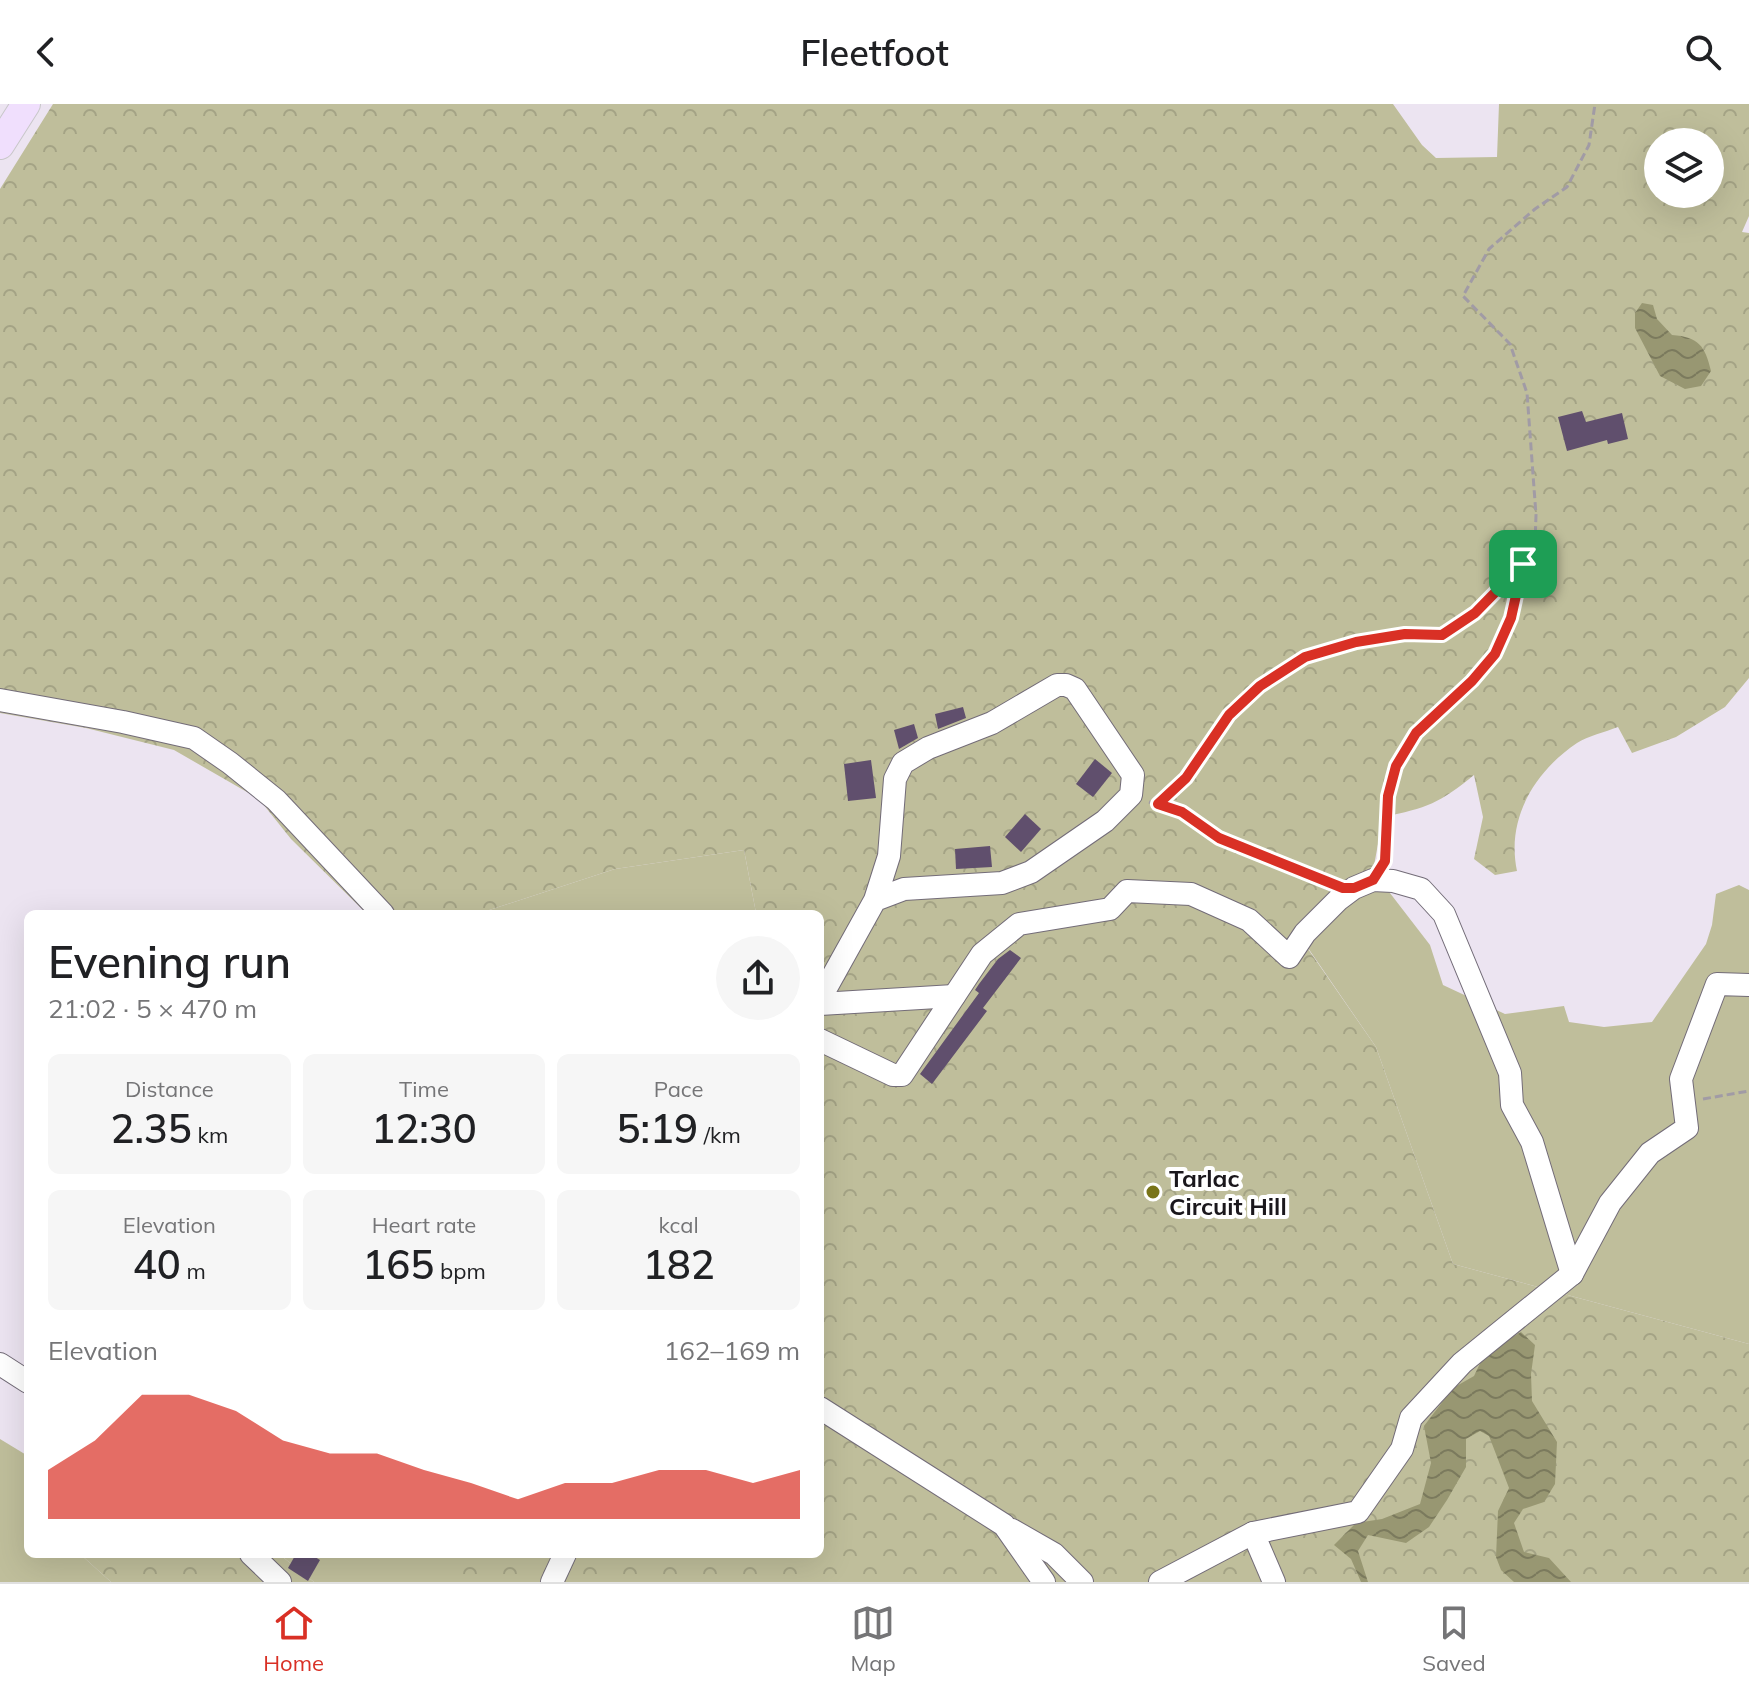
<!DOCTYPE html>
<html lang="en">
<head>
<meta charset="utf-8">
<style>
  :root { --surface:#fff; --page:#f6f6f6; --text:#202124; --muted:#757577; --line:#e0e0e0; --accent:#d93025 }
  body { margin:0; font-family:Mulish,sans-serif; background:var(--page); color:var(--text); height:100vh; display:flex; flex-direction:column; font-size:30px; white-space:nowrap }
  * { box-sizing:border-box; margin:0 }
  p { font-size:26px; color:var(--muted) }
  .icon { flex:none; width:44px; height:44px; fill:none; stroke:currentColor; stroke-width:2; stroke-linecap:round; stroke-linejoin:round }
  .map { position:relative; flex:1; overflow:hidden }
  .sheet { position:absolute; left:24px; top:806px; width:800px; height:648px; display:flex; flex-direction:column; background:var(--surface); border-radius:12px; box-shadow:0 8px 32px #0002 }
  .sheet>* { flex:none }
  .buttons { position:absolute; left:1644px; top:24px; display:grid; gap:16px }
  .buttons a { display:grid; place-items:center; width:80px; height:80px; border-radius:50%; background:var(--surface); box-shadow:0 8px 32px #0002; font-size:40px }
  .pin { position:absolute; display:grid; place-items:center; width:68px; height:68px; color:#fff; margin:-34px; border-radius:16px; box-shadow:0 4px 12px #0006 }
  .round { display:grid; place-items:center; flex:none; width:84px; height:84px; border-radius:42px; background:var(--page) }
  .headline { display:flex; align-items:center; justify-content:space-between; height:136px; padding:0 24px }
  h1 { font-size:44px; font-weight:600; line-height:60px }
  .stats { display:grid; grid-template-columns:repeat(3,1fr); gap:12px; height:136px; padding:8px 24px }
  .stats div { display:grid; align-content:center; border-radius:12px; background:var(--page); text-align:center }
  .stats b { font-size:40px; font-weight:600 }
  .stats small { font-size:22px; font-weight:400 }
  .stats p { font-size:22px }
  .chart { height:224px; padding:16px 24px }
  .chart p { display:flex; justify-content:space-between }
  .chart svg { width:100%; height:144px; margin-top:8px; fill:var(--accent); opacity:.7 }
  header { display:flex; justify-content:space-between; align-items:center; height:104px; padding:0 24px; background:var(--surface); font-size:36px; font-weight:600 }
  .tabs { display:flex; justify-content:space-around; align-items:center; height:112px; border-top:2px solid var(--line); background:var(--surface); font-size:22px; color:var(--muted) }
  .tabs a { display:grid; justify-items:center; gap:4px }
  .tabs .current { color:var(--accent) }
  .map>svg:first-child { display:block }
</style>
</head>
<body>
<header><svg class="icon" aria-label="back" viewBox="0 0 24 24"><path d="M15 5l-7 7 7 7"/></svg>Fleetfoot<svg class="icon" aria-label="search" viewBox="0 0 24 24"><circle cx="10" cy="10" r="6"/><path d="M15 15l6 6"/></svg></header>
<div class="map">
<svg width="1749" height="1478" viewBox="0 0 1749 1478">
  <defs>
    <pattern id="forest-crowns" width="20" height="18" patternUnits="userSpaceOnUse" patternTransform="scale(2)"><rect width="20" height="18" fill="#bfbe9b"/><path d="M2 6a3 3 0 1 1 6 0M12 15a3 3 0 1 1 6 0" fill="none" stroke="#a4a385"/></pattern>
    <pattern id="water-waves" width="16" height="10" patternUnits="userSpaceOnUse" patternTransform="scale(2)"><rect width="16" height="10" fill="#989772"/><path d="M0 5q4-4 8 0t8 0" fill="none" stroke="#7b7a5d"/></pattern>
  </defs>
  <rect width="100%" height="100%" fill="#ece4f1"/>
  <g fill="#bfbe9b">
    <path d="M744 746 756 809 759 810H477L615 765Z"/>
    <path d="M1373 767 1430 841 1443 881 1505 910 1564 902 1569 918 1604 923 1652 918 1706 840 1712 821 1716 790 1739 781 1749 786V1240L1453 1160 1376 943 1297 828Z"/>
    <path d="M0 1335 28 1352V1395L24 1400 28 1404V1450H80L111 1478H0Z"/>
    <path d="M279 1450H463L444 1478H314Z"/>
  </g>
  <g fill="url(#forest-crowns)" fill-rule="evenodd">
    <path d="M53 0H1393L1422 41 1436 54 1497 53 1499 0H1749V112L1742 128 1749 129V574L1725 603 1676 633 1632 649 1618 623C1605 628 1588 632 1577 639 1534 668 1506 715 1517 767L1495 771 1474 755 1483 713 1474 671C1440 699 1427 704 1383 713L1373 767 1297 829 1376 943 1453 1160 1749 1240V1478H443L461 1450H820V810L756 809 744 746 615 765 477 810H367L291 735 259 695 174 646 86 624 0 609V85ZM1658 38H1710V90H1658Z"/>
    <path d="M80 1450H279L314 1478H111Z"/>
  </g>
  <g fill="url(#water-waves)">
    <path d="M1642 199 1653 201 1657 215 1672 231C1699 233 1705 242 1711 267L1701 282 1685 285 1660 272 1635 224V209Z"/>
    <path d="M1521 1228 1535 1241 1531 1270 1532 1297 1557 1338 1555 1380 1544 1398 1523 1405 1514 1419 1524 1448 1549 1454 1571 1478H1514L1501 1466 1496 1453 1498 1407 1509 1384 1489 1332 1480 1327 1466 1335V1363L1447 1396 1429 1423 1406 1439 1368 1431 1358 1447 1368 1478H1361L1351 1455 1334 1441 1356 1419 1382 1415 1420 1400 1431 1359 1424 1322 1453 1284 1474 1272 1485 1249Z"/>
  </g>
  <g fill="#604f6d">
    <path d="M1582 307 1586 318 1622 309 1628 335 1608 340 1607 336 1567 347 1558 313Z"/>
    <path d="M963 603 966 614 938 625 935 610Z"/>
    <path d="M914 620 918 634 899 645 894 626Z"/>
    <path d="M1095 655 1112 669 1093 693 1076 680Z"/>
    <path d="M871 656 876 694 848 697 844 660Z"/>
    <path d="M1025 710 1041 725 1021 748 1005 733Z"/>
    <path d="M990 742 992 763 956 765 955 745Z"/>
    <path d="M1010 846 1021 854 983 904 987 907 932 980 920 970 979 889 975 886 979 880 998 855Z"/>
    <path d="M296 1450H310L320 1456 308 1477 288 1464Z"/>
  </g>
  <g fill="none" stroke-linecap="round" stroke-linejoin="round">
    <g stroke="#736c78" stroke-width="24">
      <g id="minor">
        <path d="M0 596 123 618 194 634 230 659 276 696 383 810"/>
        <path d="M820 895 875 796 889 752 895 675 903 659 928 644 992 619 1057 581H1066L1075 585 1133 671 1131 691 1105 717 1031 768 1002 779 904 785 875 796"/>
        <path d="M820 900 954 892"/>
        <path d="M820 936 893 971H902L982 850 1019 820 1110 805 1127 787 1191 790 1249 816 1289 853 1305 829 1338 796 1354 784 1373 776 1393 777 1421 785 1444 810 1510 969 1512 1001 1532 1038 1572 1170"/>
        <path d="M0 1260 28 1278"/>
        <path d="M820 1304 1004 1421 1044 1478"/>
        <path d="M1012 1426 1054 1450 1082 1478"/>
        <path d="M1253 1429 1274 1478"/>
        <path d="M251 1450 280 1478"/>
        <path d="M552 1478 565 1450"/>
        <path d="M1160 1478 1253 1429 1358 1408 1402 1345 1411 1314 1462 1259 1572 1170 1610 1099 1650 1049 1687 1024 1681 975 1717 880 1749 881"/>
      </g>
    </g>
    <g stroke="#c8c7c9" stroke-width="30">
      <path id="major" d="M0 41 26 0"/>
    </g>
    <g stroke="#a19ba5" stroke-width="3" stroke-dasharray="8 4" stroke-linecap="butt">
      <path d="M1149 698 1182 708 1219 734 1331 780"/>
      <path d="M1158 700 1186 674 1229 611 1260 582 1305 553 1356 538 1405 530 1442 531 1475 509 1530 452 1535 440 1536 411 1527 289 1510 240 1463 192 1489 145 1535 105 1567 83 1589 41 1595 0"/>
      <path d="M1385 757C1389 725 1383 689 1398 660 1403 649 1409 637 1417 628 1440 599 1476 581 1496 549 1512 523 1516 491 1523 461"/>
      <path d="M1703 995 1749 987"/>
    </g>
    <use href="#minor" stroke="#fff" stroke-width="22"/>
    <use href="#major" stroke="#f0dffd" stroke-width="28"/>
  </g>
  <g fill="none" stroke-linecap="round" stroke-linejoin="round">
    <g stroke="#fff" stroke-width="16">
      <path id="route" d="M1523 460 1511 514 1495 550 1472 577 1416 629 1396 662 1388 692 1385 757 1373 776 1354 784 1373 776 1354 784H1343L1219 734 1182 708 1158 700 1186 674 1229 611 1260 582 1305 553 1356 538 1405 530 1442 531 1475 509 1523 460"/>
    </g>
    <use href="#route" stroke="#d93025" stroke-width="10"/>
  </g>
  <circle fill="#797418" stroke="#fff" stroke-width="3" cx="1153" cy="1088" r="8"/>
  <g text-anchor="middle" dominant-baseline="central" stroke-width="8" stroke-linejoin="round" paint-order="stroke">
    <g font-size="24" font-weight="bold" fill="#1a171c" stroke="#fff" text-anchor="start">
      <text x="1169" y="1074">Tarlac<tspan x="1169" dy="28">Circuit Hill</tspan></text>
    </g>
  </g>
</svg>
<div class="buttons">
<a><svg class="icon" aria-label="layers" viewBox="0 0 24 24"><path d="M12 4l9 5-9 5-9-5zM3 14l9 5 9-5"/></svg></a>
</div>
<div class="pin" style="left:1523px;top:460px;background:#1e9e55"><svg class="icon" aria-label="arrive" viewBox="0 0 24 24"><path d="M6 21V4h12l-3 4 3 4H6"/></svg></div>
<section class="sheet">
<div class="headline"><div><h1>Evening run</h1><p>21:02 · 5 × 470 m</p></div><a class="round"><svg class="icon" aria-label="share" viewBox="0 0 24 24"><path d="M12 15V3M7 8l5-5 5 5M5 13v7h14v-7"/></svg></a></div>
<div class="stats">
<div><p>Distance</p><b>2.35<small> km</small></b></div>
<div><p>Time</p><b>12:30</b></div>
<div><p>Pace</p><b>5:19<small> /km</small></b></div>
</div>
<div class="stats">
<div><p>Elevation</p><b>40<small> m</small></b></div>
<div><p>Heart rate</p><b>165<small> bpm</small></b></div>
<div><p>kcal</p><b>182</b></div>
</div>
<div class="chart"><p><span>Elevation</span>162–169 m</p>
<svg viewBox="0 0 160 44" preserveAspectRatio="none"><path d="M0 44V29L10 20L20 6L30 6L40 11L50 20L60 24L70 24L80 29L90 33L100 38L110 33L120 33L130 29L140 29L150 33L160 29V44z"/></svg>
</div>
</section>
</div>
<nav class="tabs">
<a class="current"><svg class="icon" aria-label="home" viewBox="0 0 24 24"><path d="M3 11l9-7 9 7M6 9v11h12V9"/></svg>Home</a>
<a><svg class="icon" aria-label="map" viewBox="0 0 24 24"><path d="M3 6l6-2 6 2 6-2v14l-6 2-6-2-6 2zM9 4v14M15 6v14"/></svg>Map</a>
<a><svg class="icon" aria-label="saved" viewBox="0 0 24 24"><path d="M7 4h10v16l-5-4-5 4z"/></svg>Saved</a>
</nav>
</body>
</html>
